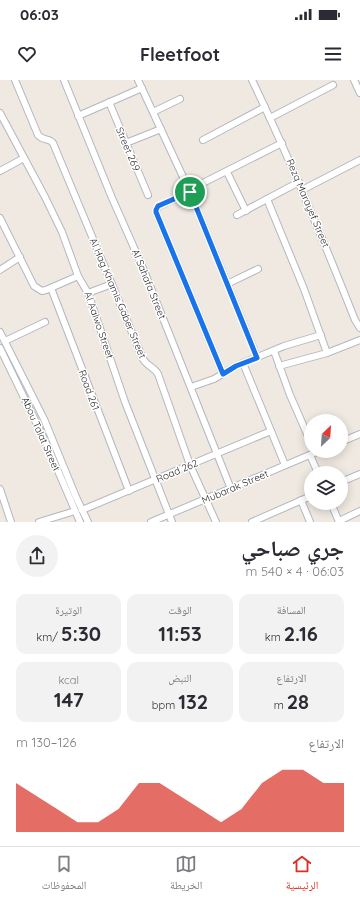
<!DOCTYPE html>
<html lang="ar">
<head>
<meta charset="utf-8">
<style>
  :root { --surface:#fff; --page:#f2f2f3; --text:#2b2b33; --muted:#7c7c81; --line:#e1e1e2; --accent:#d93025 }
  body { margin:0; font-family:Quicksand,"Noto Naskh Arabic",sans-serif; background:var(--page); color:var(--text); direction:rtl; height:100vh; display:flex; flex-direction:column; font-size:15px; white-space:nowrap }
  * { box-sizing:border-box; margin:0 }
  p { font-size:13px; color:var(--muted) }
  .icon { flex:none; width:22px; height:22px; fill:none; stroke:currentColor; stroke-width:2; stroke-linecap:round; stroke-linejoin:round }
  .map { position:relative; height:442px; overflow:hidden; direction:ltr }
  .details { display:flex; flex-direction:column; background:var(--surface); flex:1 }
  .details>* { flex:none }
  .needle { width:26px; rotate:25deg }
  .fabs { position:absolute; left:304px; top:334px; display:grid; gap:8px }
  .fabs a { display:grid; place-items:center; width:44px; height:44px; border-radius:50%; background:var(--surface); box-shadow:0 2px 10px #0003; font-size:20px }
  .pin { position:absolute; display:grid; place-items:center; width:34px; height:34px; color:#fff; margin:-17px; border:2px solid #fff; border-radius:50%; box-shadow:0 1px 4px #0007 }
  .round { display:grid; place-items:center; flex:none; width:42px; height:42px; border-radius:21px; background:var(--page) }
  .overview { display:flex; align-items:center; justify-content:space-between; height:68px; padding:0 16px }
  h1 { font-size:22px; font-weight:700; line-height:30px }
  .figures { display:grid; grid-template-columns:repeat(3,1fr); gap:6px; height:68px; padding:4px 16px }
  .figures div { display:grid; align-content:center; border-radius:10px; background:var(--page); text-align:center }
  .figures b { font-size:20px; font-weight:700 }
  .figures small { font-size:11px; font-weight:400 }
  .figures p { font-size:11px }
  .chart { height:112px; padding:8px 16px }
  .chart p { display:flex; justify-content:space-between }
  .chart svg { width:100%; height:72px; margin-top:4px; fill:var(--accent); opacity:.7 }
  .status { display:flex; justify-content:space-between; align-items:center; height:28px; padding:0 20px; background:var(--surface); direction:ltr }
  .status svg { height:11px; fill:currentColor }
  header { display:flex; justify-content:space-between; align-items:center; height:52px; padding:0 16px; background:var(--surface); font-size:18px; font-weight:700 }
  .tab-bar { display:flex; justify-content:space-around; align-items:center; height:56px; border-top:1px solid var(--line); background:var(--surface); font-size:11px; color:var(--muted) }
  .tab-bar a { display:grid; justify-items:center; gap:2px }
  .tab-bar .selected { color:var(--accent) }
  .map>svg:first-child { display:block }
</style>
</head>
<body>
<div class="status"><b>06:03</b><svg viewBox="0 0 49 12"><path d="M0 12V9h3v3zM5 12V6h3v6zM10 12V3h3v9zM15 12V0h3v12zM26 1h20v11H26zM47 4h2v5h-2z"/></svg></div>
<header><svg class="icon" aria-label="menu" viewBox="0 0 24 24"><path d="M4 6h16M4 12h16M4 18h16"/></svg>Fleetfoot<svg class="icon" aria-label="heart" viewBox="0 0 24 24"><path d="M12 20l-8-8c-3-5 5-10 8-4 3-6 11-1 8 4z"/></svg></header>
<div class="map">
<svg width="360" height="442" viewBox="0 0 360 442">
  <rect width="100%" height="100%" fill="#efe9e1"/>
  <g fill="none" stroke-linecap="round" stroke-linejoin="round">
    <g stroke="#b4b7c1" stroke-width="8">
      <g id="minor">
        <path d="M15 0 38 55C43 61 49 58 53 63L143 279C147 286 154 287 158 294L190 385 216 442"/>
        <path d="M64 0 112 118 143 188 231 409"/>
        <path d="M138 0 190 112 257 277"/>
        <path d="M252 0C290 79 323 159 355 240L360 248"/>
        <path d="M354 0 360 13"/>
        <path d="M109 22 148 115"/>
        <path d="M153 32 180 19"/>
        <path d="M0 33 45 117 62 152 78 196 88 213 125 322 172 442"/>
        <path d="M78 36 142 8"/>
        <path d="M270 38 333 5"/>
        <path d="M203 60 265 27"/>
        <path d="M126 63 161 49"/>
        <path d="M0 91 24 78"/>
        <path d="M227 92 246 131"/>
        <path d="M189 110 282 63"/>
        <path d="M302 110 360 80"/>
        <path d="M190 112 159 126 156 130V132L223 294"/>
        <path d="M267 119 304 209 327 273"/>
        <path d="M237 135 299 102"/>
        <path d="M0 138 34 206 42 211 46 210 78 196"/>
        <path d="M0 190 20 177"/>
        <path d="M227 204 258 189"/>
        <path d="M51 208 129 411"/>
        <path d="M88 213 112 204"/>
        <path d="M0 252 44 339 76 417 88 442"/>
        <path d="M5 261 45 242"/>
        <path d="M0 268 46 363 80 442"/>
        <path d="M274 271 290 315 311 363"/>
        <path d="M243 283 285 385"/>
        <path d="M279 286 327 273 360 260"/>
        <path d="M191 307 214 299 236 286 284 266 321 255"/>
        <path d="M341 362 360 354"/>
        <path d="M310 375 318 393"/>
        <path d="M341 402 360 394"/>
        <path d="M0 409 11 442"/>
        <path d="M301 420 310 442"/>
        <path d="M331 423 339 442"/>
        <path d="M82 430 271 351"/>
        <path d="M339 441 360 431"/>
        <path d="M39 442 75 431"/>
        <path d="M151 442 319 371"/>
        <path d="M252 442 311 416"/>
      </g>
    </g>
    <use href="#minor" stroke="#fff" stroke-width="6"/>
  </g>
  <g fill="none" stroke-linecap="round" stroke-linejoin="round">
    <g stroke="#fff" stroke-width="8">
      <path id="route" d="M190 112 257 278 236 286 223 294 156 132V130L158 126Z"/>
    </g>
    <use href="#route" stroke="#1a73e8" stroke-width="5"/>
  </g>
  <g text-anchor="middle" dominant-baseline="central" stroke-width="3" stroke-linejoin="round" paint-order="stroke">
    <g font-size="10" fill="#2e2e2e" stroke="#fff">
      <text transform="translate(128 69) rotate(67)">Street 269</text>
      <text transform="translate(308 123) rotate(67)">Rezq Marayef Street</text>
      <text transform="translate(149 204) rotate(68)">Al Sahafa Street</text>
      <text transform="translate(118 218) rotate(67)">Al Hag Khamis Gaber Street</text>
      <text transform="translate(99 245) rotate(71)">Al Aalwo Street</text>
      <text transform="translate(89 310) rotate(70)">Road 261</text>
      <text transform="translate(41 354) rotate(66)">Abou Talat Street</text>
      <text transform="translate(177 391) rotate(-23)">Road 262</text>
      <text transform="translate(235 407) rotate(-23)">Mubarak Street</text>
    </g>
  </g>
</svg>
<div class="fabs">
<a><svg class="needle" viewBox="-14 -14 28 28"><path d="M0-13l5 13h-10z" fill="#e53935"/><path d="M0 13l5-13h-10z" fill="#7c7c81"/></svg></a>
<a><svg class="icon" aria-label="layers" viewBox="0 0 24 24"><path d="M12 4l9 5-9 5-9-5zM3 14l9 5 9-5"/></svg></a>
</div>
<div class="pin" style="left:190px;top:112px;background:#1e9e55"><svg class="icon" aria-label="arrive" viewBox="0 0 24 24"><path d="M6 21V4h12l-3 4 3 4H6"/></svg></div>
</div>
<section class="details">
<div class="overview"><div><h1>جري صباحي</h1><p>06:03 · 4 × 540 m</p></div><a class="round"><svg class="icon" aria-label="share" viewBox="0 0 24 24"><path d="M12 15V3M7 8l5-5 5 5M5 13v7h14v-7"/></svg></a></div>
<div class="figures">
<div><p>المسافة</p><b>2.16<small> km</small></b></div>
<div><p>الوقت</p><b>11:53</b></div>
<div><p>الوتيرة</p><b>5:30<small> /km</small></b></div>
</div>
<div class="figures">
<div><p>الارتفاع</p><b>28<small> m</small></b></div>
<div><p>النبض</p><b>132<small> bpm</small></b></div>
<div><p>kcal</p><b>147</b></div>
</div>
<div class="chart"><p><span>الارتفاع</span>126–130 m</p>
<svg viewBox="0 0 160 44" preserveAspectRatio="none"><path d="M0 44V14L10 22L20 30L30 38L40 38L50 30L60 14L70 14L80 22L90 30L100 38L110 30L120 14L130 6L140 6L150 14L160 14V44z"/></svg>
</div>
</section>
<nav class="tab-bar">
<a class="selected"><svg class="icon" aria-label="home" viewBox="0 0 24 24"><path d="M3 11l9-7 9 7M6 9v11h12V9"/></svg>الرئيسية</a>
<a><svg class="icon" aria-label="map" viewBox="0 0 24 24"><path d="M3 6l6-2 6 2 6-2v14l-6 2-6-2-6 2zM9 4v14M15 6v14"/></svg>الخريطة</a>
<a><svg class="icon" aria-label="saved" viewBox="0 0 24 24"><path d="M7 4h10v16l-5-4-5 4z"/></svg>المحفوظات</a>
</nav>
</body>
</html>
